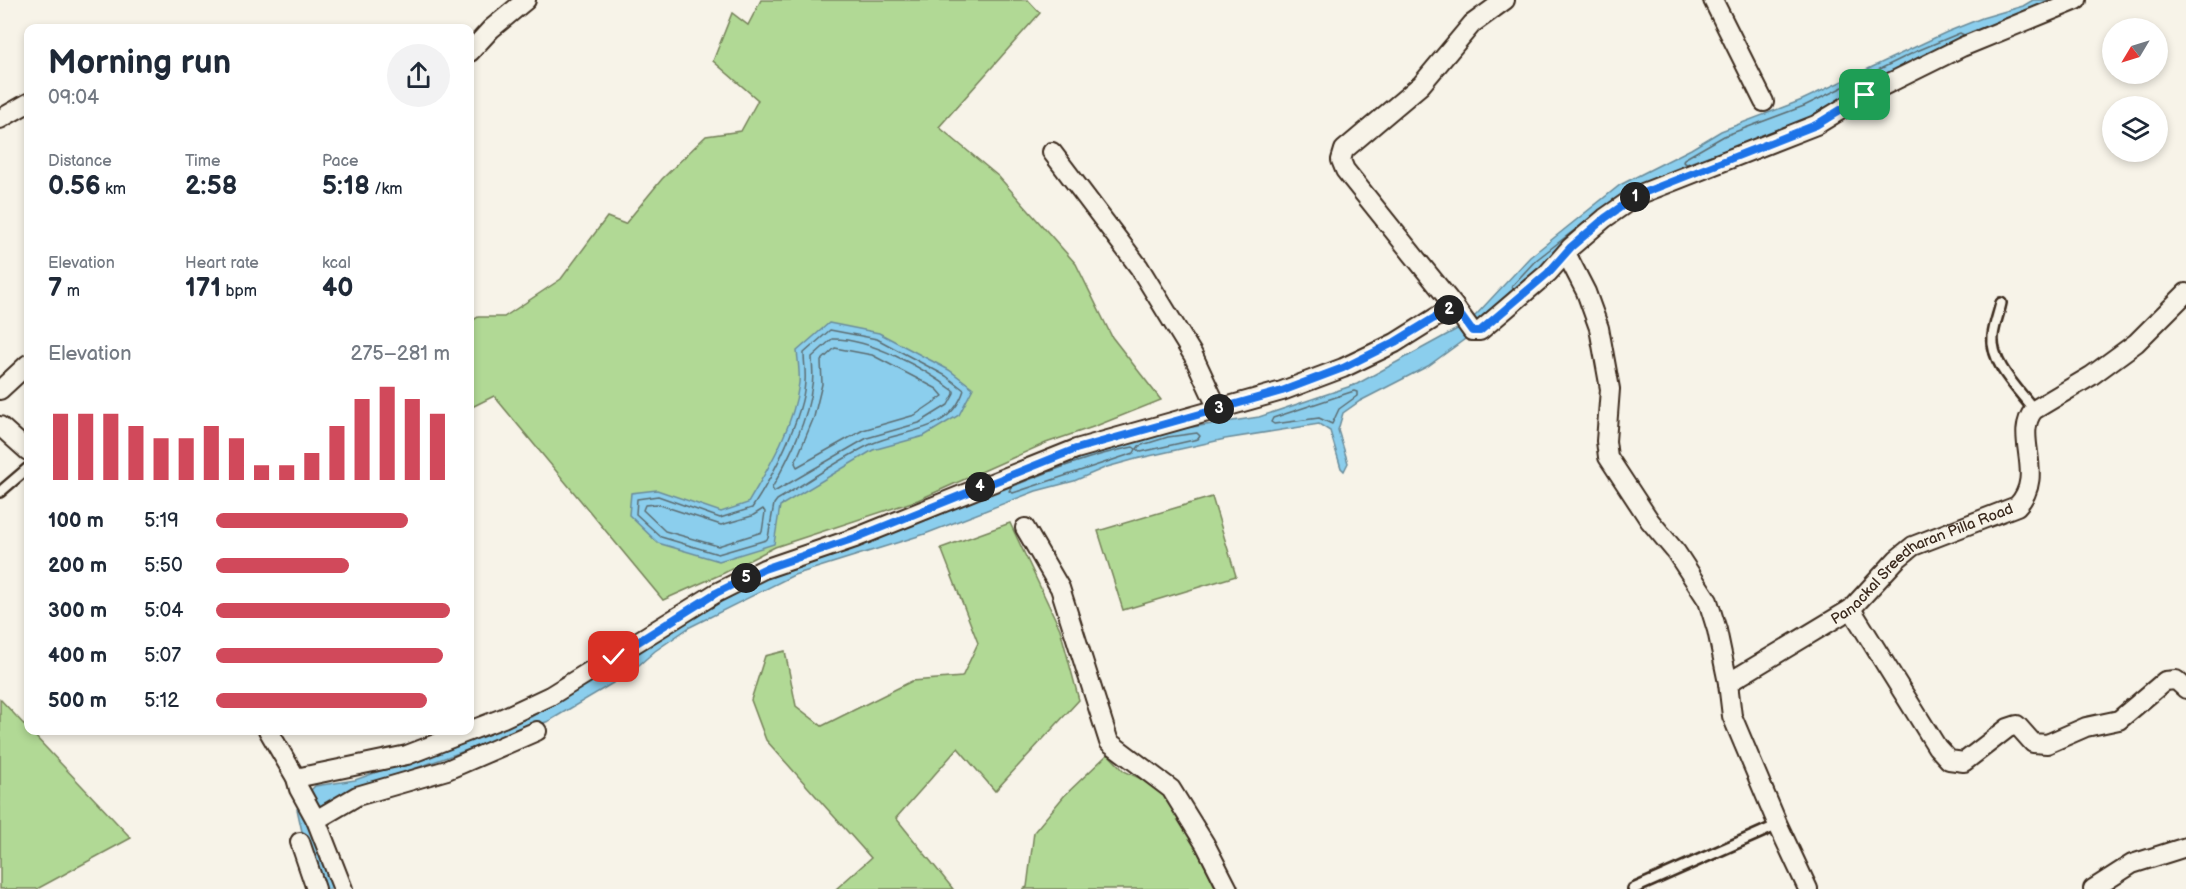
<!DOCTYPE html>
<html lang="en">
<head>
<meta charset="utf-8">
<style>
  :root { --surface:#fff; --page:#f2f2f3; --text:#1f2937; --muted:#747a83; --accent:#d1495b }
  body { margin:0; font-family:"Balsamiq Sans",sans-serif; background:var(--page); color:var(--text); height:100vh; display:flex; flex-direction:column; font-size:22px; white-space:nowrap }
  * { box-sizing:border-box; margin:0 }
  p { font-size:20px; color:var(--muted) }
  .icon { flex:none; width:33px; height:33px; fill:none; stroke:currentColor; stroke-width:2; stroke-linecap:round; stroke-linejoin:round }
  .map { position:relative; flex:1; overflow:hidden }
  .details { position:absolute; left:24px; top:24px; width:450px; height:711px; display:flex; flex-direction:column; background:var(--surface); border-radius:12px; box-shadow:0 3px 9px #0003 }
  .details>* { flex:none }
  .needle { width:39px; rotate:232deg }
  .fabs { position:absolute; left:2102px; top:18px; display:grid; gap:12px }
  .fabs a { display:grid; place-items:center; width:66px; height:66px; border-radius:50%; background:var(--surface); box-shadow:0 3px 9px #0003; font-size:30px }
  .pin { position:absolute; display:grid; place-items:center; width:51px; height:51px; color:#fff; margin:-26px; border-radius:12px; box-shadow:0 3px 9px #0006 }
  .km { position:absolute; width:30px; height:30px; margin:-15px; border-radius:50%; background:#222; color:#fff; font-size:16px; line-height:30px; text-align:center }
  .round { display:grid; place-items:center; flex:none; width:63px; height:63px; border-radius:32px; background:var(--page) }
  .overview { display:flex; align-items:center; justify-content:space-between; height:102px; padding:0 24px }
  h1 { font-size:33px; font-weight:800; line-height:45px }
  .figures { display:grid; grid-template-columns:repeat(3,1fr); gap:9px; height:102px; padding:6px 24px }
  .figures div { display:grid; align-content:center }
  .figures b { font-size:26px; font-weight:800 }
  .figures small { font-size:16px; font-weight:400 }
  .figures p { font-size:16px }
  .chart { height:168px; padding:12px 24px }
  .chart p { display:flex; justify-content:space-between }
  .chart svg { width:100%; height:108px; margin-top:6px; stroke:var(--accent); stroke-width:6 }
  ul { padding:0 24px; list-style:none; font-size:20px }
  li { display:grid; grid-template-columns:96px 72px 1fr; align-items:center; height:45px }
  li i { height:15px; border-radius:8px; background:var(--accent) }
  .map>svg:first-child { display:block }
</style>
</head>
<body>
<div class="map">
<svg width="2186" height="889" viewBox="0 0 2186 889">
  <rect width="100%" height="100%" fill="#f7f3e8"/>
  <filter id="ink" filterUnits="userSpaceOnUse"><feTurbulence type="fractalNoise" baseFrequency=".0167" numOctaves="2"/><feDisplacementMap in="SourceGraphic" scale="12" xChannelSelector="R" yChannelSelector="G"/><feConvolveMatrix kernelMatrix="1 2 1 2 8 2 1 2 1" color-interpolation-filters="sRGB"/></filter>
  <g filter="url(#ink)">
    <g fill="#b1d995" stroke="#76825a" stroke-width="1.5">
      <path d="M761 0H1028L1040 13 939 127 999 177 1076 264 1112 337 1161 400 1096 426 1046 443 918 500 775 547 724 573 663 600 494 396 470 408V322L478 317H504L561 279 607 217 625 224 662 179 706 136 741 131 758 100 713 61 732 13 748 25Z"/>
      <path d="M1212 497 1236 576 1123 610 1098 531Z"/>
      <path d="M1010 523 1060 629 1079 700 995 791 958 748 896 818 953 889H836L871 858 766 740 751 700 765 656 785 651 796 706 822 726 912 681 962 677 978 643 941 548Z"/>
      <path d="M0 699 131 838 37 889H0Z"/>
      <path d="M1108 754 1124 771 1158 787 1188 829 1216 889H1023L1027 887 1034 832 1064 796Z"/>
    </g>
    <g fill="#8bceed" stroke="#6b8c9a" stroke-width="1.5">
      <path d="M2033 0H2059L1831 113 1647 187 1472 334 1428 366 1360 401 1343 413 1338 430 1348 463 1344 471 1341 468 1330 431 1319 424 1225 439 1136 459 1107 467 1074 481 1036 491 925 534 794 575 690 627 655 651 630 673 549 721 340 795 327 803 315 818 334 889H321L305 845 297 809 302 799 315 786 355 780 531 717 707 605 751 582 1053 464 1166 431 1259 417 1357 384 1459 328 1476 315 1530 257 1620 185 1691 149 1721 131 1802 100 1947 32 1982 18 2023 6Z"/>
      <path d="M829 323 879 333 949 370 973 388 959 415 924 436 873 450 780 506 774 544 719 561 658 543 629 515 631 493 657 490 721 512 748 503C769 467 794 426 799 383 800 373 798 361 797 351Z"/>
    </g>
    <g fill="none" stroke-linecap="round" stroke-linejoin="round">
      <g stroke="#5b6c71" stroke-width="1.5">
        <path d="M1711 155 1687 164 1683 162 1684 159 1724 136 1804 106 1917 51 1960 33 1964 35"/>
        <path d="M1513 289 1512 286 1535 261 1577 228"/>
        <path d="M830 330 877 339 946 376 964 390C949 436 902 428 869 445 837 461 807 482 777 500L774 504 768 538 766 540 718 554 661 537 636 514 637 499 658 496 720 518 752 508C772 478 803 417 805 382 806 372 804 363 804 353Z"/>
        <path d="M832 339C869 338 924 368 954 391V394L948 405 919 423 867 438 774 492 772 488C789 457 808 421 812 385 814 376 812 366 812 357Z"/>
        <path d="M835 348 872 355 937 389 943 396 915 415 863 430 797 467 795 463 814 417 822 384 821 361Z"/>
        <path d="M1354 391 1357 392V396L1339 409 1332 424 1319 418 1274 424 1271 422 1273 418Z"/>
        <path d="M1197 433 1200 436 1198 439 1141 452 1137 449 1139 446 1168 437Z"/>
        <path d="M1133 447 1136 449 1134 453 1013 493 1009 491 1011 487C1050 471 1091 455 1133 447Z"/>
        <path d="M657 504 721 525 752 516 763 509 765 512 762 532 718 546 665 531 643 510 645 505Z"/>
      </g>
      <g stroke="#3b2a1e" stroke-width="14">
        <g id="service">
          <path d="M2001 303C1999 313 1994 325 1993 336 1990 363 2019 390 2034 410"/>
          <path d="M0 492 28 468"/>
          <path d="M1633 889 1778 825"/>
        </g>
      </g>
      <g stroke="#3b2a1e" stroke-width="22">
        <g id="minor">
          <path d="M1505 0 1472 24 1421 85 1344 150 1341 160 1345 170 1454 306 1472 331H1480L1548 273 1571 247 1605 218 1638 195 1816 125 1865 95 1962 47 2077 0"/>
          <path d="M1713 0 1764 102"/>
          <path d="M470 52 491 29 526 0"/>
          <path d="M0 119 28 103"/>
          <path d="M1052 152 1139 267 1193 355 1218 409"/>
          <path d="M1566 253 1586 292 1599 328 1610 389 1606 441 1608 457 1650 521 1676 552 1708 601 1717 630 1728 683 1732 716 1778 825 1808 889"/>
          <path d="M0 390 28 364"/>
          <path d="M0 426 28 451"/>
          <path d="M1025 528 1060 588 1109 742 1171 789 1205 844 1228 889"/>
          <path d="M1851 609 1937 747 1949 760 1964 762 2008 728 2017 725 2033 743 2047 744 2086 727 2119 720 2165 681 2176 680 2186 689"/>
          <path id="s1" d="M1728 683 1851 609 1897 559 1913 546 2017 506C2047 475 2012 436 2034 410L2091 376 2136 343 2186 293"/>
          <path d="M268 730 296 778 299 789 316 820 343 889"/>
          <path d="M296 778 407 755 503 718 550 696 716 593 764 569 855 538 1076 449 1282 391 1343 368 1395 343 1454 306"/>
          <path d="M316 820 357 796 447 770 537 731"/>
          <path d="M300 842 316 889"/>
          <path d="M2093 889 2132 864 2186 847"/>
        </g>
      </g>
      <use href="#service" stroke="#f7f3e8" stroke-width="9"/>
      <use href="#minor" stroke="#f7f3e8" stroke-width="18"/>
    </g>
  </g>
  <g fill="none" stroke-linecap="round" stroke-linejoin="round" filter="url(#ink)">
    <g stroke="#fff" stroke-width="12">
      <path id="route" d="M614 657 716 593 764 569 855 538 1076 449 1282 391 1343 368 1395 342 1454 306 1472 331H1480L1548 273 1571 247 1605 218 1638 195 1816 125 1865 95"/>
    </g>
    <use href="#route" stroke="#1a73e8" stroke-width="8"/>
  </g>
  <g text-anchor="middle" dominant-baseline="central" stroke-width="4.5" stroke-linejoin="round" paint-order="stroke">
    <g font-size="15" fill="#3b2a1e" stroke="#f7f3e8">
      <text stroke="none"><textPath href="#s1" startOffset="230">Panackal Sreedharan Pilla Road</textPath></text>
    </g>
  </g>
</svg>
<div class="fabs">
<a><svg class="needle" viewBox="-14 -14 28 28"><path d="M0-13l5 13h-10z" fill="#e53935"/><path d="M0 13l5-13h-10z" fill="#747a83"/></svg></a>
<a><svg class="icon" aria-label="layers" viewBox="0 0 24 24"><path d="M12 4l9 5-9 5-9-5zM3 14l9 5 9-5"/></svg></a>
</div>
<div class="pin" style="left:1865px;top:95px;background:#1e9e55"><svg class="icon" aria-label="arrive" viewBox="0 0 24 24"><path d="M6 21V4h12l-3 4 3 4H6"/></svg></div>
<div class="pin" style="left:614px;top:657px;background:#d93025"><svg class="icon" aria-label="check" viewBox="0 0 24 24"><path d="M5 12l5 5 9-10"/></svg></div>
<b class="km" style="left:1635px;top:197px">1</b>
<b class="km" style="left:1449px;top:310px">2</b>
<b class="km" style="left:1219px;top:409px">3</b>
<b class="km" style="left:980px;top:487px">4</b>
<b class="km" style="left:746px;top:578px">5</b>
<section class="details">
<div class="overview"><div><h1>Morning run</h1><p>09:04</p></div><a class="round"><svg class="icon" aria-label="share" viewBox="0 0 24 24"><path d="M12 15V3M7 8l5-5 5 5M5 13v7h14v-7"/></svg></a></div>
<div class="figures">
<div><p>Distance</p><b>0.56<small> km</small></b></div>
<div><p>Time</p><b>2:58</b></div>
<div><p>Pace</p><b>5:18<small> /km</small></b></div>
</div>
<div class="figures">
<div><p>Elevation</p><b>7<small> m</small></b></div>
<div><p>Heart rate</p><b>171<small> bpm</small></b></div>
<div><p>kcal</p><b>40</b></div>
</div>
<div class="chart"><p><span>Elevation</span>275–281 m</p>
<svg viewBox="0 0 160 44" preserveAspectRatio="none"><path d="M5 44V17M15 44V17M25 44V17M35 44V22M45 44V27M55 44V27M65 44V22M75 44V27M85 44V38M95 44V38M105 44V33M115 44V22M125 44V11M135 44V6M145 44V11M155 44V17"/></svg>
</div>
<ul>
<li><b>100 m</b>5:19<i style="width:82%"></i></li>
<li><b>200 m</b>5:50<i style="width:57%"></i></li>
<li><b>300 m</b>5:04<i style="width:100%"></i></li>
<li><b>400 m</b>5:07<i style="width:97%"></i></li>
<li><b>500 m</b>5:12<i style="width:90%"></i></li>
</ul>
</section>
</div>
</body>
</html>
